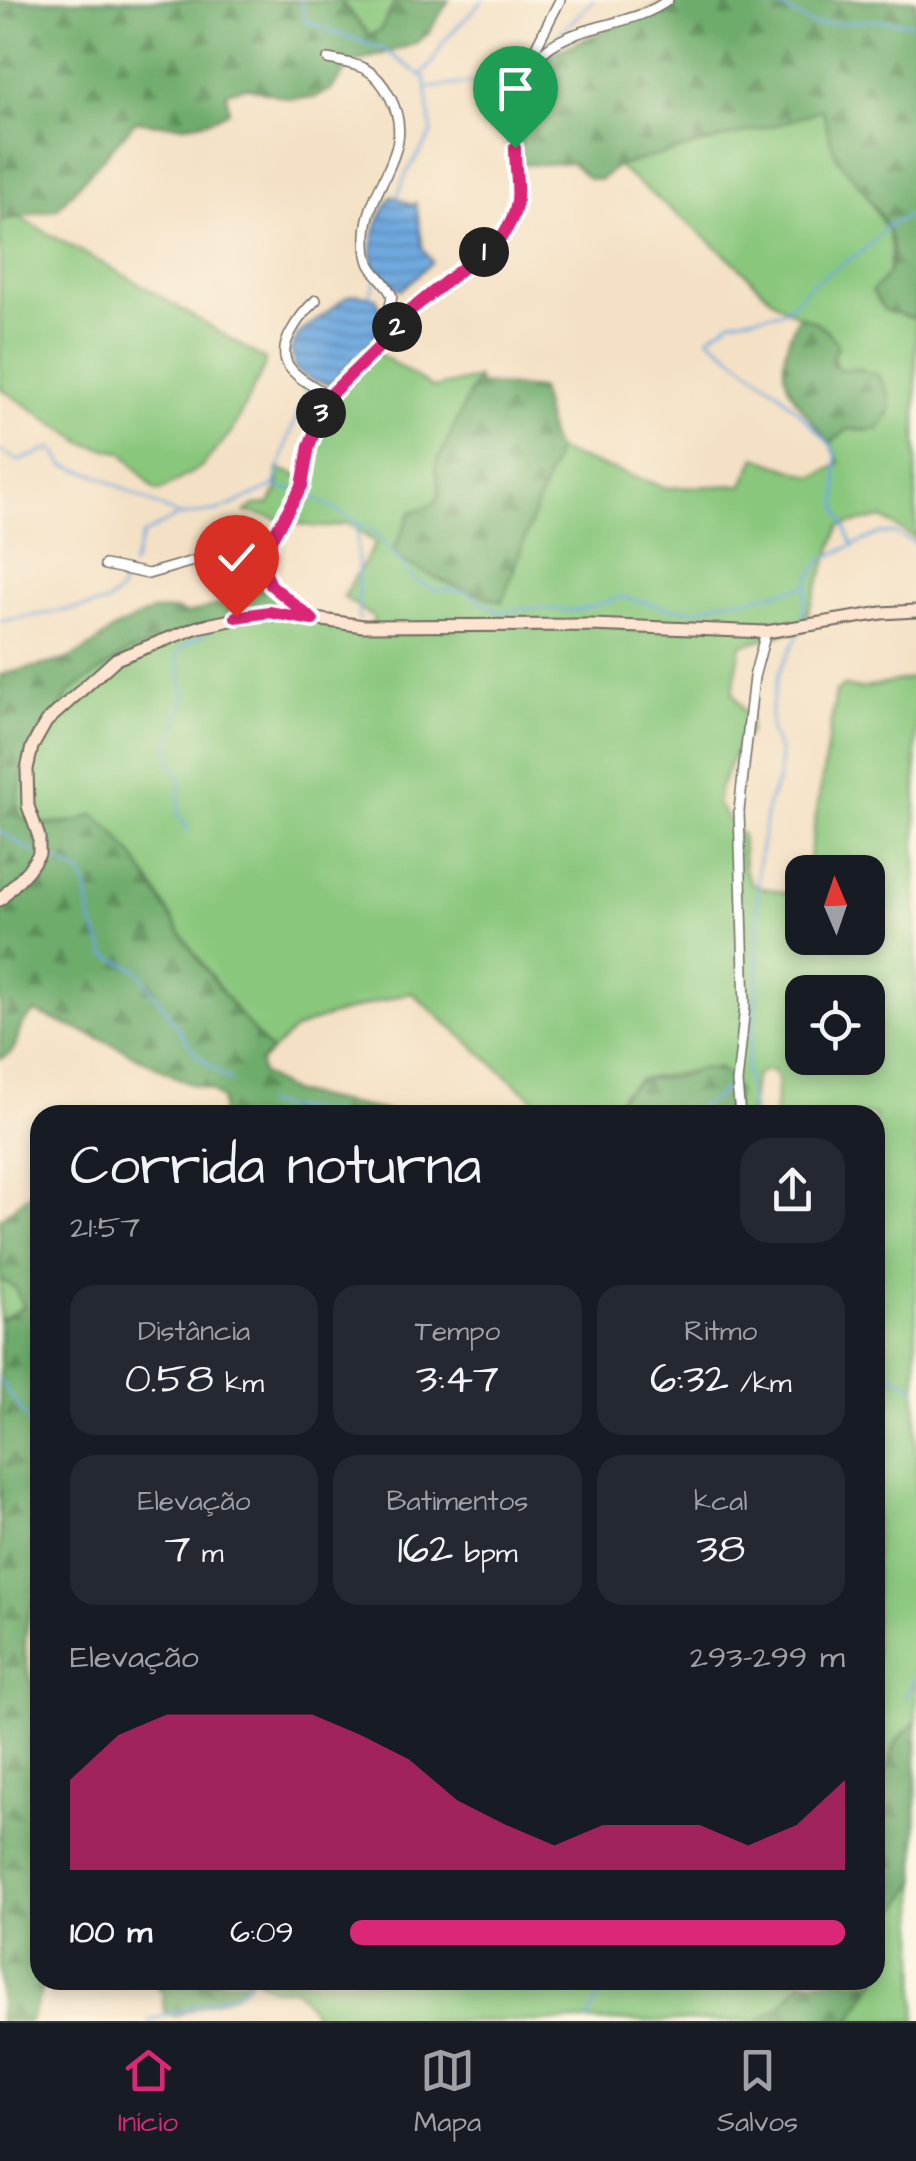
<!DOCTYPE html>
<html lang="pt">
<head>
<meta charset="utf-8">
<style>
  :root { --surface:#171b24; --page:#242831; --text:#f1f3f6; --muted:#9ea1a6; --line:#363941; --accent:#db2777 }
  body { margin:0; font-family:"Architects Daughter",sans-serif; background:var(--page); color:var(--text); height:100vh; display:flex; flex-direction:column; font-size:38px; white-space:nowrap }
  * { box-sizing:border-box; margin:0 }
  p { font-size:32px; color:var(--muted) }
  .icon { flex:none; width:55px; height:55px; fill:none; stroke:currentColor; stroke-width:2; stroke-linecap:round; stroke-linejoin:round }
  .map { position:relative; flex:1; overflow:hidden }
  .drawer { position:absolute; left:30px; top:1105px; width:855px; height:885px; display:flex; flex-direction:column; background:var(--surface); border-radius:30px; box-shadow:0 5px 15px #0003 }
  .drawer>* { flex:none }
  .needle { width:65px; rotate:358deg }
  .tools { position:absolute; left:785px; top:855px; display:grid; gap:20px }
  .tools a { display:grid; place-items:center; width:100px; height:100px; border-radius:20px; background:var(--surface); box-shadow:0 5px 15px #0003; font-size:50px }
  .pin { position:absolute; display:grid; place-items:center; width:85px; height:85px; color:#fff; margin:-102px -42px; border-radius:50% 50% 50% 0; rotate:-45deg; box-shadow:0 0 10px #0007 }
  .pin .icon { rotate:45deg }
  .km { position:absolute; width:50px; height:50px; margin:-25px; border-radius:50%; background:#222; color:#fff; font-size:28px; line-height:50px; text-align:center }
  .round { display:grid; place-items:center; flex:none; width:105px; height:105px; border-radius:30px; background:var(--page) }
  .headline { display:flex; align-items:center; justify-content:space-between; height:170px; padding:0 40px }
  h1 { font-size:55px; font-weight:600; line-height:75px }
  .metrics { display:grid; grid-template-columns:repeat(3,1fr); gap:15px; height:170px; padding:10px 40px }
  .metrics div { display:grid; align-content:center; border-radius:25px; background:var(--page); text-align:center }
  .metrics b { font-size:42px; font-weight:600 }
  .metrics small { font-size:28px; font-weight:400 }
  .metrics p { font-size:28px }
  .chart { height:280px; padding:20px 40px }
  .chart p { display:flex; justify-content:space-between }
  .chart svg { width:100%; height:180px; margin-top:10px; fill:var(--accent); opacity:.7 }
  ul { padding:0 40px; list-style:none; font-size:32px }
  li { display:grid; grid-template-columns:160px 120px 1fr; align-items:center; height:75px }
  li i { height:25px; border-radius:12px; background:var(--accent) }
  .tabs { display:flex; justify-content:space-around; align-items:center; height:140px; border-top:2px solid var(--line); background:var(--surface); font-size:28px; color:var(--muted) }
  .tabs a { display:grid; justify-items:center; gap:5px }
  .tabs .selected { color:var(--accent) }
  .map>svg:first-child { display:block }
</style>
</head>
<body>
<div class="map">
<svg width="916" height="2021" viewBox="0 0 916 2021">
  <defs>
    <pattern id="forest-firs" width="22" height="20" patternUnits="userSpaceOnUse" patternTransform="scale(2.5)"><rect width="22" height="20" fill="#6eac6c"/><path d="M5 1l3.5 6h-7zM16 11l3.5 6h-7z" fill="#5b8c59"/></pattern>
    <pattern id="water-rules" width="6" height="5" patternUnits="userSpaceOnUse" patternTransform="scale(2.5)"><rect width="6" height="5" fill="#6fa9df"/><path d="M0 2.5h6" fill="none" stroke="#5b8ab5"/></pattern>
  </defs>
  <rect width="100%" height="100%" fill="#fcf5e5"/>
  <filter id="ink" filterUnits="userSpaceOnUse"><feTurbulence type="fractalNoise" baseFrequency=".01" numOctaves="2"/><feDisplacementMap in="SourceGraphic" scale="20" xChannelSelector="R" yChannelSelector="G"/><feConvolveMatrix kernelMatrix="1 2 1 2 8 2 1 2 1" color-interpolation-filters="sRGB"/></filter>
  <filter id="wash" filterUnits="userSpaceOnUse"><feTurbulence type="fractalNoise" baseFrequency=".0048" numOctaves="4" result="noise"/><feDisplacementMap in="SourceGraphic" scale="40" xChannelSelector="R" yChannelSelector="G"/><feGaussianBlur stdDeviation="2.25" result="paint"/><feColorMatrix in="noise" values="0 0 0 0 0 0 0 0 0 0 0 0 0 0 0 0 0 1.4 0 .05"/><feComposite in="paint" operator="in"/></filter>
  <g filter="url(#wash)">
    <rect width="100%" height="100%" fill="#f4e1c5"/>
    <g fill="#89c77d" stroke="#5a7954" stroke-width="2.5" fill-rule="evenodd">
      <path d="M340 0H396L380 31 369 35Z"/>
      <path d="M822 108 837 158 859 182 888 232 891 250 884 310 916 319V539L882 518 840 526 802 628 741 645 733 692 750 721 749 733 738 746 719 790 717 804 742 836 744 869 752 885 789 894 802 893V938H868V872H807L836 692 844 686 861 689 916 677V1722L899 1739 875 1800V1115H774L778 1081 774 1072C746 1064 755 1099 749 1115H731C737 1097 736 1079 719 1068L640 1079 622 1093 610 1115H552L411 992 314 1021 294 1030 271 1052 239 1015 179 931 148 877 82 821 31 824 20 817 17 803 25 762 59 707 70 692 129 652 249 613 370 630 374 618 343 597 376 543 347 523C315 535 277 516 245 512L255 505 269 504 278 490V469L300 476 308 473 334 396 378 353 433 388 477 378 435 467C443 498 443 503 411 512L394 550C428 577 461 589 502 601L557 451 667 488 743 485 756 457 814 477 840 464 830 443 849 429 867 431 860 369H838L816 322C772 308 766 291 734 262 697 229 656 198 617 166L790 121ZM802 992H868V1058H802Z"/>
      <path d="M18 217 135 281 265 360 264 367 232 431 201 467 160 491 155 490 123 453 86 444 0 388V221Z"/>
      <path d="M0 1279 14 1287 24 1307 0 1320Z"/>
      <path d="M916 1881V2021H850L883 1968 890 1922Z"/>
      <path d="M256 1980H804L782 2004 759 2021H320L296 1988 275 1989Z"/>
    </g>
    <g fill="url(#forest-firs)" stroke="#4c6c4c" stroke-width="2.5">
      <path d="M0 0H340L369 35 380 31 396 0H449L428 34 414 44 350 64 332 89 314 98H288L247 87 226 92 229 111C199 130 169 126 136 121L57 209 0 221Z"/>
      <path d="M675 0H916V319L884 310 872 291C877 286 885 279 888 273 907 234 861 189 840 161 830 147 827 125 822 109L790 121 617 166 600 180 588 178 572 163 518 165 522 108 534 61Z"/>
      <path d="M799 316C818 322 829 328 838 346L831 359 838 369H860L878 375C892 397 897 409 878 430L849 429 830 443C794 397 765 377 799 316Z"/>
      <path d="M477 378 480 384 540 389 550 437 557 451 502 602C464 590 429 578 396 557L394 550 411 512C444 503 442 498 435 467Z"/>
      <path d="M262 576 273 590 309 618 249 613 129 652 70 692 25 762 17 803 20 816C39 829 73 827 93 814 134 844 154 892 181 933 208 975 238 1014 271 1052L260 1062 261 1073 291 1092 405 1115H221L222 1100 212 1090 188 1083 108 1042 35 1012C34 1013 23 1023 22 1025 14 1041 21 1051 0 1059V675L65 660 89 648 114 629 152 611 175 610 187 614 241 598 256 588Z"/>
      <path d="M699 1068C720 1069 729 1071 737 1092L731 1115H610C642 1056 656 1093 699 1068Z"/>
      <path d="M40 1186V1590C23 1623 17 1662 40 1695V1980H46L30 2021H0V1320L24 1307 14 1287 0 1279V1218Z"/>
      <path d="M916 1722V1881L890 1922 883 1968 850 2021H759L782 2004 804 1980H875V1800L897 1740Z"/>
      <path d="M152 1980H252L235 1994 174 2016 164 2011 162 1992Z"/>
    </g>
    <g fill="url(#water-rules)" stroke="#4d6a85" stroke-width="2.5">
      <path d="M392 196 412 205 416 203 423 249 432 262 401 290C392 284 380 278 375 268 366 247 380 213 392 196Z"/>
      <path d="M357 294 376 298C396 339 351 356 331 384L312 380 295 370 291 350 299 334 348 296Z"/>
    </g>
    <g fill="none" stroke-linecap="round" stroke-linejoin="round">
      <g stroke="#6fa9df" stroke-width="2.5">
        <path d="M300 0 306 22 385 50 425 78 432 134 406 174 396 200"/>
        <path d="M706 0 783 8 812 25 873 20 916 23"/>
        <path d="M552 42 593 0"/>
        <path d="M422 74 431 65 444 41 483 0"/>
        <path d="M428 88 482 82 508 73 527 61"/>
        <path d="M369 295 376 280"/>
        <path d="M0 451 19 461 53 448 64 465 96 475 177 515"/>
        <path d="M275 485 288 439 309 385"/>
        <path d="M304 492 377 534 416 581 434 589 465 591 499 612 536 608 576 611 622 597 668 608 695 610 726 600 748 599 807 586"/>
        <path d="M357 523 359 620"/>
        <path d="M853 546 838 509 836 454 831 445 778 391 708 337 732 320 781 312 798 299 810 285 864 250 887 226 916 212"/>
        <path d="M132 566 143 535 178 516 218 511 275 486 297 491"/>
        <path d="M802 620 809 579 823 559 878 534 894 533 916 544"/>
        <path d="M0 621 105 604 118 594 129 573"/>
        <path d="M0 831 34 853"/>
        <path d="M189 831 178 814 181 780 167 750 185 701 177 654 180 649 212 629"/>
        <path d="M41 857 67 865 81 874 87 887 90 917 106 955 138 970 196 1054 231 1082"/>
        <path d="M264 1104 337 1115"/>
        <path d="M685 1115 710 1102 733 1083"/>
        <path d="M753 1115 746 1070 757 999 758 865 768 804 778 780 780 753 771 732V709L779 672 800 631"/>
        <path d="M875 1364 916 1388"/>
        <path d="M0 1381 40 1436"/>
        <path d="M905 1699 916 1675"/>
        <path d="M149 2021 236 1993 252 1980"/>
        <path d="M587 2021 608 1980"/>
      </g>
    </g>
  </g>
  <g filter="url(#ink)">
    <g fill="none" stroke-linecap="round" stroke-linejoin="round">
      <g stroke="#716b61" stroke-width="12">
        <g id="minor">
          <path d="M328 59C359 65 374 66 390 97 419 152 367 184 366 235 365 278 379 267 392 296L383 342"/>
          <path d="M532 62 536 47 560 0"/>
          <path d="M316 300C305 310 298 319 291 332 271 368 302 378 329 396"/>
          <path d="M105 565 148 574 221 553 264 567"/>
          <path d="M311 618C298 607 280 597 270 583 249 554 288 521 299 495 313 462 309 424 331 394 345 374 369 359 386 341 398 327 407 314 421 302 448 280 497 251 512 221 522 200 516 183 515 161 513 130 517 84 538 58 564 24 633 28 668 0"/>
          <path d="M740 1115 737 1083 745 1006 739 811 754 677 766 632"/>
        </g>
      </g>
      <g stroke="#716b61" stroke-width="15">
        <path id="secondary" d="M0 900 28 870 39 854V837L28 806 27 769 32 747 46 722 116 659 198 627 269 612 363 626 591 625 766 632 882 613 916 611"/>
      </g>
      <use href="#minor" stroke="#fff" stroke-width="9"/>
      <use href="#secondary" stroke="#fde4d1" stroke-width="11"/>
    </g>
  </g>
  <g fill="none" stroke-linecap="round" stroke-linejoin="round" filter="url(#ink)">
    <g stroke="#fff" stroke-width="20">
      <path id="route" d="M236 617 269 612 313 620 271 585 266 574 264 560 272 538 302 486 309 446 329 396 382 344 411 310 502 236C526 203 515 185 515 148"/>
    </g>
    <use href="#route" stroke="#db2777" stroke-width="12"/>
  </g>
</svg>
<div class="tools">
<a><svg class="needle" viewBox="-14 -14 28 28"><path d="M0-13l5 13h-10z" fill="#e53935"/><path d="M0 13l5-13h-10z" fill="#9ea1a6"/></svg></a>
<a><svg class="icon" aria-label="locate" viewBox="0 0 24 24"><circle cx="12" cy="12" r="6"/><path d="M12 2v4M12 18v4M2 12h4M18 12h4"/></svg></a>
</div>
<div class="pin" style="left:515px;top:148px;background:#1e9e55"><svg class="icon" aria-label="arrive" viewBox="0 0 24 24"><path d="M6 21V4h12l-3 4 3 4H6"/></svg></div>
<div class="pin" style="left:236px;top:617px;background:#d93025"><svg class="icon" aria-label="check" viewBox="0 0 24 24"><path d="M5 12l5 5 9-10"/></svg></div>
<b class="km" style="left:484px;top:252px">1</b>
<b class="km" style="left:397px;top:327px">2</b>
<b class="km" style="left:321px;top:413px">3</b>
<section class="drawer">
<div class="headline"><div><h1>Corrida noturna</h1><p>21:57</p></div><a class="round"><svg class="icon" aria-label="share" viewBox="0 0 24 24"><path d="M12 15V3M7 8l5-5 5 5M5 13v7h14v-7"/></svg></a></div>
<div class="metrics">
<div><p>Distância</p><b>0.58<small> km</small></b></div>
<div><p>Tempo</p><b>3:47</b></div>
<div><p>Ritmo</p><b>6:32<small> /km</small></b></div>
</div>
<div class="metrics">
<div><p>Elevação</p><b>7<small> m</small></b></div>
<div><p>Batimentos</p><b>162<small> bpm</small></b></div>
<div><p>kcal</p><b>38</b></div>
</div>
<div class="chart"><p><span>Elevação</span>293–299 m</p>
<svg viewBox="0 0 160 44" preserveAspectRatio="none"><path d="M0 44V22L10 11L20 6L30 6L40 6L50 6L60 11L70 17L80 27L90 33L100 38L110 33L120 33L130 33L140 38L150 33L160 22V44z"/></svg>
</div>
<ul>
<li><b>100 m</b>6:09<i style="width:100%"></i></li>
</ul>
</section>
</div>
<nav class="tabs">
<a class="selected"><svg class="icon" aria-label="home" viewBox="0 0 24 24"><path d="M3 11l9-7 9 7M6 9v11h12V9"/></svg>Início</a>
<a><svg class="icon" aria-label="map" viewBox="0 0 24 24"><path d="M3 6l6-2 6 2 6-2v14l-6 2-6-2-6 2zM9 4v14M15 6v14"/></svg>Mapa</a>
<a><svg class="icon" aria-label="saved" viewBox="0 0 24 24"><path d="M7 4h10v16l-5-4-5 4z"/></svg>Salvos</a>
</nav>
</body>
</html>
